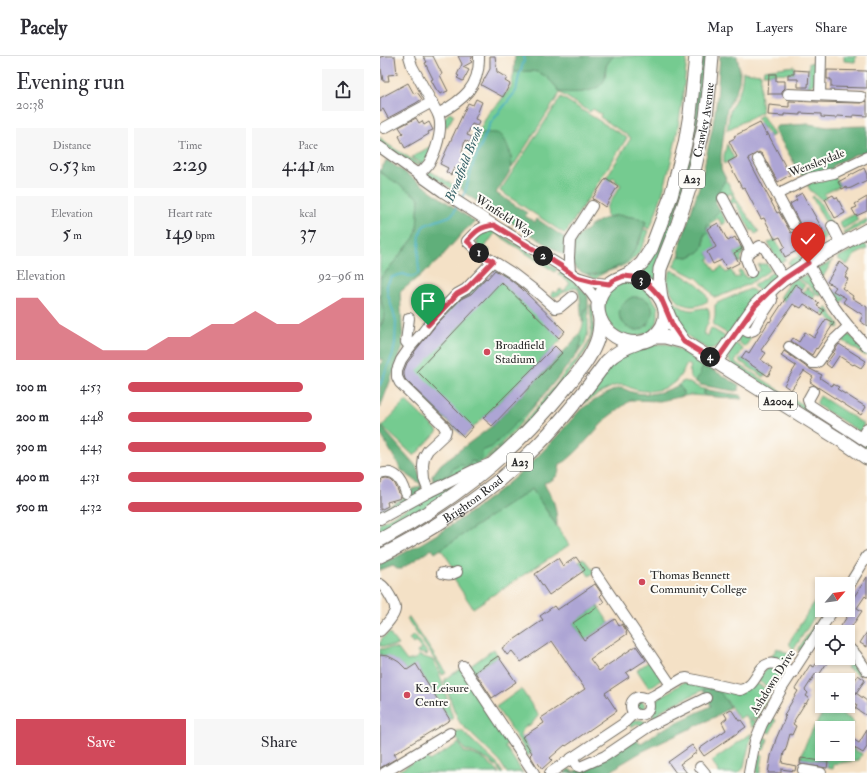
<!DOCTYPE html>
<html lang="en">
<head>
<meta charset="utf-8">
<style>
  :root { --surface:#fff; --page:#f7f7f7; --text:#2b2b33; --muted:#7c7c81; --line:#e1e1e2; --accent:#d1495b }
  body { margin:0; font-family:"IM FELL Double Pica",serif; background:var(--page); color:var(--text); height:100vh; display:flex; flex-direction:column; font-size:15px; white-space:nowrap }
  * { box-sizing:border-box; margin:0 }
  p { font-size:13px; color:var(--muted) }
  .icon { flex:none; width:22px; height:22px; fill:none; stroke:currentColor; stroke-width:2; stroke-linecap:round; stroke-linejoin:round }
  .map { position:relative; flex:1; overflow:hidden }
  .sheet { display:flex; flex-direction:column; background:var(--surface); width:380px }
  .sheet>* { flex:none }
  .needle { width:26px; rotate:61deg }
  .buttons { position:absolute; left:435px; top:521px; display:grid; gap:8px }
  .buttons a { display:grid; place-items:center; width:40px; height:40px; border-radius:0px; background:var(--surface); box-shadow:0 2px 6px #0003; font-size:20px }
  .pin { position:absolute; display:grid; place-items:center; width:34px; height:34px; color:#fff; margin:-41px -17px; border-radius:50% 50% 50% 0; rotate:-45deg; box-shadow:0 0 4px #0007 }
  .pin .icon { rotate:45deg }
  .km { position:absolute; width:20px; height:20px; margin:-10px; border-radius:50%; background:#222; color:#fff; font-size:11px; line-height:20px; text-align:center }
  .round { display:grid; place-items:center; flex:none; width:42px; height:42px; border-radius:0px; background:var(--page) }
  .headline { display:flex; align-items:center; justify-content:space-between; height:68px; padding:0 16px }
  h1 { font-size:22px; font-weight:600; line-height:30px }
  .figures { display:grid; grid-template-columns:repeat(3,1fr); gap:6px; height:68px; padding:4px 16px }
  .figures div { display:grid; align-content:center; border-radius:0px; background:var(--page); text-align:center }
  .figures b { font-size:20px; font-weight:600 }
  .figures small { font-size:11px; font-weight:400 }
  .figures p { font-size:11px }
  .chart { height:112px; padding:8px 16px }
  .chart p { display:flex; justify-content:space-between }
  .chart svg { width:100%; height:72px; margin-top:4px; fill:var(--accent); opacity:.7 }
  .button { display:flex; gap:8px; margin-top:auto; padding:8px 16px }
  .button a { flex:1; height:46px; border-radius:0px; background:var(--accent); color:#fff; font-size:16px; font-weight:600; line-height:46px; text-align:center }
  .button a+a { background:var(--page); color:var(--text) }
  ul { padding:0 16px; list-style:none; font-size:13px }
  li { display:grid; grid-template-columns:64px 48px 1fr; align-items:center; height:30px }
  li i { height:10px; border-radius:5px; background:var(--accent) }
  header { display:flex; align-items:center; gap:24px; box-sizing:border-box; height:56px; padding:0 20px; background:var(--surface); border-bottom:1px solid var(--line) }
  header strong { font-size:19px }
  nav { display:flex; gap:22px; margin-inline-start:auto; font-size:14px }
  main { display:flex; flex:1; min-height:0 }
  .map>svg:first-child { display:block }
</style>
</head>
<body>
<header>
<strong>Pacely</strong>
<nav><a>Map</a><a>Layers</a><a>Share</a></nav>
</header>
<main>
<section class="sheet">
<div class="headline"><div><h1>Evening run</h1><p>20:38</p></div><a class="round"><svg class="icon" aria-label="share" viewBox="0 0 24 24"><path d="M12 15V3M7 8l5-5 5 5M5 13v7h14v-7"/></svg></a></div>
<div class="figures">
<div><p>Distance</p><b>0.53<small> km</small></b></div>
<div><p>Time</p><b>2:29</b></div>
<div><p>Pace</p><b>4:41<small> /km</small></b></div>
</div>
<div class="figures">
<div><p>Elevation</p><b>5<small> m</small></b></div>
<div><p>Heart rate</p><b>149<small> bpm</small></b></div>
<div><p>kcal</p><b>37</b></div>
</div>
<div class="chart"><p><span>Elevation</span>92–96 m</p>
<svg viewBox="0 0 160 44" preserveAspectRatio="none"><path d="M0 44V6L10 6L20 22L30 30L40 38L50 38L60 38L70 30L80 30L90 22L100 22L110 14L120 22L130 22L140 14L150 6L160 6V44z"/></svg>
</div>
<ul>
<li><b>100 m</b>4:53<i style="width:74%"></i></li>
<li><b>200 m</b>4:48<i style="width:78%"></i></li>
<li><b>300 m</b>4:43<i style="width:84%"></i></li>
<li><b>400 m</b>4:31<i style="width:100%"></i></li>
<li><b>500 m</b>4:32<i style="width:99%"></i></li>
</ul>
<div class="button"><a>Save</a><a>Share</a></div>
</section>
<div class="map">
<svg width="487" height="717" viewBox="0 0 487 717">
  <rect width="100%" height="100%" fill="#fdfcf7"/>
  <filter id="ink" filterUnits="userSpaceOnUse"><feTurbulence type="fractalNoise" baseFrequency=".025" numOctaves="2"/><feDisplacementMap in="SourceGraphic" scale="8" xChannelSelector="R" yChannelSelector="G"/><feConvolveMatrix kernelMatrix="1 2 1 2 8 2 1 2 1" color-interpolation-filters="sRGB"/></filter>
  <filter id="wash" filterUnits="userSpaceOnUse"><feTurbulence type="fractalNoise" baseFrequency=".012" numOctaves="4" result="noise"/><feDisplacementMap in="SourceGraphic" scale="16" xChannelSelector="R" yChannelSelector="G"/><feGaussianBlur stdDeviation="0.9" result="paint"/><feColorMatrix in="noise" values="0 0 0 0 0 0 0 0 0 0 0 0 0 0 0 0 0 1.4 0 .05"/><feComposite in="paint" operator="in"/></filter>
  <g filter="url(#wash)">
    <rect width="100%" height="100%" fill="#f4e1c6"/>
    <g fill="#75cb90" stroke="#507b5e" fill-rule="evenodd">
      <path d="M234 0H307C303 47 296 93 282 139 278 150 274 162 270 173L264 171 266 166C255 160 239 158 227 161L226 152 241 129 235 125 236 124 233 121 230 125 226 122 251 82 220 61 221 58 213 53 210 56 180 37 132 112 130 95 98 77 109 56 118 48 131 31 134 16C141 16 150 14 157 16 167 19 174 28 180 36H202L214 33 225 22 226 10 230 3Z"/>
      <path d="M464 0H476L475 6 464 5Z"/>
      <path d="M436 6C436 16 439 28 428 31L429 7Z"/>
      <path d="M414 10V18L393 17V18H383L384 14Z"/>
      <path d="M363 16 381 18 380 36 382 56 347 74 350 55 361 31Z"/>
      <path d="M181 41 247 82 185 178 120 135Z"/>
      <path d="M70 56 74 59 67 71 64 69V63Z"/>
      <path d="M382 59 394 79 390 81 384 71H382L377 62Z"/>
      <path d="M0 81 7 88 41 109H37L34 108 0 87Z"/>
      <path d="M347 88 354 102 344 108V99Z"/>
      <path d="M51 90H52L48 102 42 108 32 101Z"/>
      <path d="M307 93 314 99 275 229 260 219 266 212Z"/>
      <path d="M50 115 80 133 77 136 55 122 50 123 46 118Z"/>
      <path d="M0 116 25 131 39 141 37 174 34 182 0 223Z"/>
      <path d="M453 122H456L460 130 444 138 446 142 442 144 430 134 427 128Z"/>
      <path d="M346 123 358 146 379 176 375 178 373 174 371 175 355 146 351 148 349 144 353 142 351 137 335 145 339 134Z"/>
      <path d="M433 140 439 145 452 169 448 171 432 141Z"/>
      <path d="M340 154 346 166 342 169 338 162 329 168 331 171 327 173V167Z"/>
      <path d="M475 158 478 164 463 173 459 166Z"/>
      <path d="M487 163V167L464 179 463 176Z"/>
      <path d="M263 173 269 175C264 188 258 203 244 209 235 214 223 215 216 223L206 218 215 219 249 203 260 185Z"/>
      <path d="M107 174 115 175 177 213 175 216 115 177 105 191 110 194 107 198 97 189C96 181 100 178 107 174Z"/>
      <path d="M443 174 446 182 431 190 427 183Z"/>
      <path d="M329 176 336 191 327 197 330 202 328 203 335 215 342 211 346 217 351 214 355 222 360 220 358 216 361 214 366 222 380 214 378 209 381 208H387L390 214 369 228 338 241H334L326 231 317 222 293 210 299 200 309 201 319 196 322 193 324 188V179Z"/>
      <path d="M395 183 406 204 399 208 388 187Z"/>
      <path d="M485 187 487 193 475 199 467 209 457 202Z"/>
      <path d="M364 192 365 193 361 201V206L359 207 354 197Z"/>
      <path d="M290 196 295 199C292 205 287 212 286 219 282 234 295 252 310 254 316 255 322 250 328 253 332 261 327 270 323 277L328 280 331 272 346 281 337 291 330 293H327L306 279 291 255 283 228Z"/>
      <path d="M421 199 423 204 412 213 408 206Z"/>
      <path d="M453 204 443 221 441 222 437 214Z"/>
      <path d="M116 213 122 219H127L185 275 179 282 181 284 84 381 22 323 24 320 21 318 24 314 22 312 26 309 25 307 35 298 32 295 49 277 50 272 81 240 104 220 107 223Z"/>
      <path d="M291 214C306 221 324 227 328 245 322 248 317 251 310 250 297 249 288 235 288 223 288 219 290 217 291 214Z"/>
      <path d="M180 215 200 231 198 233 195 231 174 241 171 239 173 235 176 237 180 233 184 235 190 227 178 218Z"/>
      <path d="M394 215 397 221 383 237 373 230Z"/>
      <path d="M423 220H429L431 221 442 239 440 240 427 228 418 222Z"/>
      <path d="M415 222 425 229 422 233 415 229 404 245 400 242 410 226Z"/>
      <path d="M247 226 256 227 266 232 278 251V262L277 267 270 276 254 281 236 276 223 257C226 239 228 232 247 226ZM240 253 273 257 267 270 240 263Z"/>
      <path d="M427 231 436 238 433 243 423 237Z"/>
      <path d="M370 233 373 234 379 240 348 278 333 269 335 260V249L337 247Z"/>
      <path d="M451 233 458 238H467L461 248Z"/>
      <path d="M0 237C2 248 7 260 0 270Z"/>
      <path d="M211 248 213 253 214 274 208 292 194 311 167 345 129 387 116 399 105 405C135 379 161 348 185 317 193 308 204 297 209 285 213 274 211 261 210 249Z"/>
      <path d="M208 251V277L204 289 195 301 200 292 201 281 198 280C204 271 204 263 205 253Z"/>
      <path d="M446 251H447L459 268 460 269 458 272 454 270 456 267 442 257Z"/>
      <path d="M361 278H365L371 282 365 291 357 285Z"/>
      <path d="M465 278 471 280 487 296 486 300 459 282Z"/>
      <path d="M355 287 363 293 355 306 487 389V393L377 324 353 310 349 304V298Z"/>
      <path d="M278 288H287L293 290 326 310H324L321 317 317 323 316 326C309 323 308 317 311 310L307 308C304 313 301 319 297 324 287 334 270 337 257 334 251 333 245 328 240 329 231 329 212 342 204 347L202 345C213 330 224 313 239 301 247 295 268 290 278 288Z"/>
      <path d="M361 302 386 318 384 321 359 305Z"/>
      <path d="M305 325 320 332 327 334 324 335V339L325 340 310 339 304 340 302 333 297 330 302 326Z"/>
      <path d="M440 340 484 368 480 376 437 349V346Z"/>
      <path d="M161 342 134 375 99 409 58 426 53 425 52 420 54 423 71 416 73 412 81 409 91 405 96 407 102 395Z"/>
      <path d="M26 345 58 375 34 400 2 370Z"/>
      <path d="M95 416 61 443 0 479V467Z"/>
      <path d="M152 433 189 489 93 552 73 522 78 518 61 493Z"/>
      <path d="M204 502 215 516 209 520 199 505Z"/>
      <path d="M442 537V549L414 593C409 590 409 587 411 583L439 539Z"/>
      <path d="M218 550 229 567 204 584 193 567Z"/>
      <path d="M444 554H448L423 593 417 595 438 563 440 564 442 560 440 559Z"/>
      <path d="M29 561 66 617 62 619 57 607 27 563Z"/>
      <path d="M9 577 18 589C13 591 6 590 0 590V586L2 584 1 583Z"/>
      <path d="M34 579 48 598 47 599 41 597 38 598 37 596 41 593 36 586 33 588 29 583Z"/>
      <path d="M11 592 18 593 27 605 35 603 38 600H41L53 604 59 617 73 662 70 664 36 608 27 614C19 606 12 600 0 599V593Z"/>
      <path d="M397 592 407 597 410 600 406 606 390 603Z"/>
      <path d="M114 593 118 600 93 617 89 611Z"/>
      <path d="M473 603 476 605 481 613 478 619 467 612Z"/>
      <path d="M271 604 284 622 269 632 257 614Z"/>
      <path d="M387 612 399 613 400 616 391 633 377 624Z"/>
      <path d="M81 613 129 687 125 690 143 717 138 716 127 717 120 706 80 667 74 654 64 626 66 622Z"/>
      <path d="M304 626 358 638 376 627 391 636 382 651 377 664 371 662V664L376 666 374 671H372L365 659 359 663 347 645 327 632 280 655 282 660 274 663C272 658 274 651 275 645Z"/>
      <path d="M141 633 159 660 157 661 151 669C149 670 147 669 146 670 143 671 142 677 140 679L152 697 147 700 142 689 116 651Z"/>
      <circle cx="260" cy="650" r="5"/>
      <path d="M448 650 455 653 473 665 474 667 468 675V672H442V698H468V690L482 698 479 704 454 708 453 713 447 712V706L421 702C426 683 436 666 448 650Z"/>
      <path d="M390 661 396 664 390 677 386 675 390 665 389 662Z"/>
      <path d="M252 664H262L267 667 261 672 258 667 251 671 249 668Z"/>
      <path d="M77 675H82L117 708 123 717H121L117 711 108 704 94 697 85 694 73 677Z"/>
      <path d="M372 677 364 710C363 713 361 716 357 717H339L332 705Z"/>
      <path d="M384 681 388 683 384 694 380 693 379 691 381 685Z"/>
      <path d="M79 687 84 696C99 699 110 706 119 717H15L45 699 49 705Z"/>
      <path d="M380 698 383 699 380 717H376L378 699Z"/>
    </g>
    <g fill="#60af7a" stroke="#466d52">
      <path d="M135 0H234C231 3 228 6 226 10 225 15 226 19 225 23 218 38 194 37 180 36 174 28 167 19 157 16 150 14 141 16 134 16Z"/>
      <path d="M320 0H329L314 99 310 98 308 96Z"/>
      <path d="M340 0H357L360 16 359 26 356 35 347 53 341 99V113L346 123 339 134 335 145 340 154 327 167V173L329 176 324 179V188L322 193 319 196 309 201 299 200 300 197 299 193 321 125 333 69 337 43Z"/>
      <path d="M429 68 447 71 487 70V96L482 98H476L454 109 452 113 422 120 394 73 397 70Z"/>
      <path d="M98 77C103 77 116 76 120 78 127 83 134 105 131 113 128 120 120 130 116 137L147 157 145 160 155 166 157 163 185 182 186 185V198H182L179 196 87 139 79 130 86 113Z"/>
      <path d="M7 104 95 166 85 174 58 205 20 236 22 272 23 291 0 352V311L3 303 0 304V270L3 266 4 258 0 237V223L34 182 37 174 39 142 0 116V114Z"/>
      <path d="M238 159 259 162 266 166C261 179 258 192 249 203 243 210 216 221 206 218 202 217 197 213 193 210L194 187 199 180 212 169 223 163Z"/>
      <path d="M200 231 208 240V251L205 253 204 266H202L201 256 200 242 198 233Z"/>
      <path d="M252 241C291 239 266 292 244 268 234 258 241 247 252 241Z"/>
      <path d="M198 280 201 281 202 285 195 301 161 342 112 391 102 395C104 404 100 407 91 405L90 409 85 410 81 409 73 412 71 416 65 420 58 423H54L52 420 61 408 112 370 189 290Z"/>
      <path d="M324 310H326L359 329V334L355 335 320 329 316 326 317 323 321 317 320 316Z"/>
      <path d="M297 330H300L304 340 280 345 251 344 228 361 197 395 186 405 180 408C179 420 175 424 164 427 166 433 171 439 173 444 176 452 177 462 177 470L152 433 55 497 52 493 21 513H17L13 510 0 515V509C57 482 113 444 158 400 173 385 186 370 200 354 205 350 234 332 240 332 244 332 248 335 252 336 267 340 283 337 297 330Z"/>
      <path d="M327 334 359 339 362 341V343L325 340 324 339V335Z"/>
      <path d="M0 369 36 410C40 418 43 428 41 436L0 460V454L22 443 29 435 42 429 22 415 0 377Z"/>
      <path d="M327 632 340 636 350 651 337 660 263 695 241 708 229 717H184L189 713 193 716 205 711 256 683 260 688 279 675 331 650 323 634Z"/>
    </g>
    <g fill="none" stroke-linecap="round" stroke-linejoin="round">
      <g stroke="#40adbf" stroke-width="2">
        <path d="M81 143 85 136 93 108 110 68 136 35 139 19 144 5V0"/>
        <path d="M0 329 13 298 15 288 16 265 8 239 7 233V229L11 222 15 220 23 218 32 221 36 219 39 217V214L38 204 40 178 42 172 45 169 70 160 74 156 78 148"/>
      </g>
    </g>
    <g id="blocks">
      <g fill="#ada5d4">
        <path d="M5 0H15L17 18 8 19 9 25H3L1 13H0V1Z"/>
        <path d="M43 0H53L62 18 60 19 68 35 60 38 56 33 51 24 53 23 45 7 47 6Z"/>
        <path d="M78 0H92V2L90 4 92 6 83 11 89 14 83 25 77 22 79 20 77 19 82 8Z"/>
        <path d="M110 0H115L117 16 127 22 125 25 130 28 123 41 101 29 110 13Z"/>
        <path d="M414 14 429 15 428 31H418V23H408V18H414Z"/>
        <path d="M447 14 487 15V32L451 31V23H447Z"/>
        <path d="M389 18H396V25H405V32L402 35V38H388Z"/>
        <path d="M28 27 34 38 37 36 42 43 36 47 8 62 3 53 0 55V42Z"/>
        <path d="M96 43 102 46 95 63 100 65 97 70 92 68 87 79 92 81 90 87 85 84 82 97 85 98 78 114 74 112 71 119 66 116 68 112 60 108 88 47 93 49Z"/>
        <path d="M409 45 437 46 481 47 487 45V60L473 59V61L457 60V62L441 61V58L420 57V59L404 58V60L388 59 389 49 409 51Z"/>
        <path d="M36 62 39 67 42 65 44 69 49 66 53 74 48 76 49 78 25 92 19 80 23 77 19 71Z"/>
        <path d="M380 67 387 80V76L410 119 398 126 382 98 379 96 368 102 397 157 399 156 411 177 422 172 410 148 417 144 415 141 422 137 443 174 427 183 430 188 405 201 401 193 405 191 400 181 395 183 384 162 381 163 364 131 362 132 348 106 357 101 349 85 355 82 354 80Z"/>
        <path d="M484 112 487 119V124L471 132 467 133 466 131 462 133 458 126Z"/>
        <path d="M226 122 238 130 225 151 215 144 212 143Z"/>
        <path d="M453 139 455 142 457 141 465 157 455 162 445 143Z"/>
        <path d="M487 141V155L476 160 472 153 477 151 475 148Z"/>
        <path d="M338 167 348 185 355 181 357 185 358 184 362 193 354 197 359 207 347 213 342 204 333 208 327 196 336 191 327 173Z"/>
        <path d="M459 206 469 213 465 221 468 223 462 232 473 240 472 242 487 251V270L480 265 483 259 463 246 466 242 453 235 456 231 447 226Z"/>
        <path d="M115 214 128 222 141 232 185 275 179 282 121 226 37 315 93 371 84 381 25 323 24 319V315L27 307 35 297H34L35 295 57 268 81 243 91 238 106 222 107 223Z"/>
        <path d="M415 228 422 233 421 235 439 247 437 250 444 254 441 259 424 248 421 252 417 250V251L413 248 381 294 386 297 381 304 393 312 388 320 361 302 366 295 369 297 389 265 390 266Z"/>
        <path d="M446 263 454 267 437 293 436 292 432 299 411 285 413 282 419 286 425 276 434 282Z"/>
        <path d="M459 288 486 305 481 312 474 308 473 309 459 300 451 312 446 308 454 297H453Z"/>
        <path d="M175 290 182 297 112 370 103 362Z"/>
        <path d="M404 295 428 312 442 319 440 322 452 330 453 328 459 331 457 333 486 351 481 359 436 330 430 326 433 321 424 315 411 334 404 329 416 310 401 300Z"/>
        <path d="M6 423 11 424 15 428 21 442 7 446 8 450 0 454V427L2 426 1 424Z"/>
        <path d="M196 501 205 514 169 539 155 518 178 502 183 510Z"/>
        <path d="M487 521V542L485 540 477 552 482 555 468 576H464L459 573 474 550 470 547Z"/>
        <path d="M215 528 222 538 220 540 224 546 193 567 204 584 235 563 239 570 242 568 247 576H246L247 578 210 603 219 615 256 590 266 604 246 617 249 621 225 637 237 655 186 690 185 689 170 702 172 704 162 713 158 707 156 709 150 699 152 697 142 681 164 667 161 662 205 633 172 585 141 606 132 595 127 599 122 592 163 564 160 560 174 550 177 554Z"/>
        <path d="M487 576V591L480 587Z"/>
        <path d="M0 599 8 600 14 603 19 606 27 614 36 608 70 664 14 698 17 702 0 712Z"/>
        <path d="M118 600 136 626 112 642 95 616Z"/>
        <path d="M440 602H450L439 619 436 617 425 634 428 637 426 640 429 642 426 648 425 647 414 665H415L413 668 416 670 412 679 410 678 405 696H404L402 707 416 710 415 715 401 713V717H388L391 700 396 683 405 662 404 661 406 660 404 659 418 635 415 633 430 609 434 611Z"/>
        <path d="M478 619 485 624 476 637 487 645V660L475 652 477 649 468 643V634Z"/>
        <path d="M351 653 359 665 361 664 366 671 324 700 319 693 346 674 342 666 347 662 344 657Z"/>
        <path d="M487 674V691L483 697 468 688V680L479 687Z"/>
        <path d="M312 689 317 696 300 708 307 717H296L288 706Z"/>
        <path d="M421 702 448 706 447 712 420 708Z"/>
      </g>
    </g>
  </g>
  <g filter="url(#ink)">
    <use href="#blocks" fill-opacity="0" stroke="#716b61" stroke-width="1"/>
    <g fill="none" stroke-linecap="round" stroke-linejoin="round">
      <g stroke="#716b61" stroke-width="12">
        <g id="minor">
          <path d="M29 0 32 10 58 58C59 61 60 64 60 67 61 79 54 104 45 112 43 115 40 115 37 117"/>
          <path d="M408 38 481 41"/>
          <path d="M440 39 441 0"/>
          <path d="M58 58C83 44 100 31 99 0"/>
          <path d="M4 72 52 46"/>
          <path d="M0 91 63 136 114 169 181 210 197 221 211 237 218 247"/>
          <path d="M378 103 413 168"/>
          <path d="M397 138 430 122 454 117 487 101"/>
          <path d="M343 142 371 195 380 190 384 191 404 223"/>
          <path d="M452 170 461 188"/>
          <path d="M371 195 367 198 366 203 371 216"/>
          <path d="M113 205 132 217 158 237 175 252 180 251 192 241"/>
          <path d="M428 207C445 238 461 265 487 290"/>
          <path d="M190 216 189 202 190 184 212 150"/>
          <path d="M197 221 216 227 229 228"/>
          <path d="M29 262 26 286 30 291"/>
          <path d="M360 271 368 276 374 274 381 261 391 246 392 244 389 236"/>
          <path d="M409 291 432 307H436L439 305 453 285 468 271"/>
          <path d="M433 335 428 344 430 349 487 386"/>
          <path d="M481 382 487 372"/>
          <path d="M0 418C15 413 22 424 26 437"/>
          <path d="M49 436 44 423 43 410 44 401 48 394 65 378 66 374 63 369 20 327 17 321V314L21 304 30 291 43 276 52 264 77 238 86 233 113 205 102 199 87 185C96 175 100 171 114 169"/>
          <path d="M0 463 49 436 96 413 109 408"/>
          <path d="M62 517C67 519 72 519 77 516"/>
          <path d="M216 518 291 629"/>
          <path d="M0 528C5 531 7 535 10 540 12 544 15 548 15 552 16 558 4 571 0 575"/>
          <path d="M468 531 487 500"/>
          <path d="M468 591 476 599 487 615"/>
          <path d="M83 610 154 717"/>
          <circle cx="260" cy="650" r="9"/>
          <path d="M267 643 275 639 302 623 307 622 311 623 360 634C384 629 374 590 413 617"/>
          <path d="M254 657 243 668 192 702 197 710 200 711 225 700 271 669 326 642"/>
          <path d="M320 711 325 717"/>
          <path d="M423 714 441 717"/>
          <path d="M4 717 70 677"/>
          <path d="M170 717 192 702"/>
          <path d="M369 717 375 685 382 668 402 632 453 554"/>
        </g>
      </g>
      <g stroke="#716b61" stroke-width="15">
        <g id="major">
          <path d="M244 220 252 216 262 207 271 193 291 140 305 88 310 58 316 0"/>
          <path d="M244 220C247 220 251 220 254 221 260 222 265 226 269 230 283 241 292 259 279 275 256 304 205 273 221 238 226 228 234 224 244 220Z"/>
          <path id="s1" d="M281 242 279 227 280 213 298 167 312 124 326 61 330 25 332 0"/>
          <path d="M285 251 293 270 304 286 462 385 487 402"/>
          <path d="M273 281H285L304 286"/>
          <path d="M336 305 375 250 394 231 404 223 428 207 487 174"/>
          <path d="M0 484C11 478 21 472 32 466 91 431 140 388 183 335 195 320 209 305 216 287 219 280 220 271 220 263"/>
          <path id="s2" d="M0 500C20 491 38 480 56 469 93 446 128 419 159 388 184 362 206 334 227 305 236 296 246 291 258 287"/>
        </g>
      </g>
      <use href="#minor" stroke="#fff" stroke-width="10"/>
      <use href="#major" stroke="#fff" stroke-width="13"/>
    </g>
  </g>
  <g fill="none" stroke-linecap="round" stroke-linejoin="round" filter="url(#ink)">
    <g stroke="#fff" stroke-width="8">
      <path id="route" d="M48 269 77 238 86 233 113 205 102 199 87 185C96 175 100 171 114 169L181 210 196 221 216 226 229 228 234 224 244 220 253 221 264 225 272 232 281 242 293 270 304 286 336 305 375 250 389 236 404 223 428 207"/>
    </g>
    <use href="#route" stroke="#d1495b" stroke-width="5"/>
  </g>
  <g fill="#d1495b" stroke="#fdfcf7" stroke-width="1.5">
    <circle cx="107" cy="296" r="4"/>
    <circle cx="262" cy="526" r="4"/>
    <circle cx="27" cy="639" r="4"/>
  </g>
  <g text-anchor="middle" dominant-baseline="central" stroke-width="4" stroke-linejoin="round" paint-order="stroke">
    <g fill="#fdfcf7" stroke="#6a6a68" stroke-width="1">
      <rect x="299" y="114" width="26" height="18" rx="3"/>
      <rect x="379" y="336" width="38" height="18" rx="3"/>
      <rect x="127" y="397" width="26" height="18" rx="3"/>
    </g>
    <g font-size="11" font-weight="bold" fill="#2b2b2b">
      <text x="312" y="123">A23</text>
      <text x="398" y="345">A2004</text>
      <text x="140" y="406">A23</text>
    </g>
    <g font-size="12" fill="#2b2b2b" stroke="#fdfcf7">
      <text stroke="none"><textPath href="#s1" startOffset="185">Crawley Avenue</textPath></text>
      <text transform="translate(437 107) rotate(-21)">Wensleydale</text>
      <text transform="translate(124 160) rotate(33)">Winfield Way</text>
      <text stroke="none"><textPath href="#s2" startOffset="109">Brighton Road</textPath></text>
      <text transform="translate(393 626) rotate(-58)">Ashdown Drive</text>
    </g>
    <g font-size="12" fill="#2b2b2b" stroke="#fdfcf7" text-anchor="start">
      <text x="115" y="289">Broadfield<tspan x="115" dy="14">Stadium</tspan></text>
      <text x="270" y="519">Thomas Bennett<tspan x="270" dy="14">Community College</tspan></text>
      <text x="35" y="632">K2 Leisure<tspan x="35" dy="14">Centre</tspan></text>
    </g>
    <g font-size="13" font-style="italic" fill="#335f66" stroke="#fdfcf7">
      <text transform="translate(84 108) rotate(-68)">Broadfield Brook</text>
    </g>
  </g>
</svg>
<div class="buttons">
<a><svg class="needle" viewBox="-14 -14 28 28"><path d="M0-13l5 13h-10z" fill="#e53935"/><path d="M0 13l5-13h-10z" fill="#7c7c81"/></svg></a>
<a><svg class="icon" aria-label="locate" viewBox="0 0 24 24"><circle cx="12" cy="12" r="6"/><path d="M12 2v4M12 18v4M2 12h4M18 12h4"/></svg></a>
<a>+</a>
<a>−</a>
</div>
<div class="pin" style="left:48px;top:269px;background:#1e9e55"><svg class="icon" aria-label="arrive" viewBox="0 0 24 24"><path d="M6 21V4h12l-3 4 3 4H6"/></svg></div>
<div class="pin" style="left:428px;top:207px;background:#d93025"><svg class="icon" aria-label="check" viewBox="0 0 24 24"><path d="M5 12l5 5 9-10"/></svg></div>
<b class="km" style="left:99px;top:197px">1</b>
<b class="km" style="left:163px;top:200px">2</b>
<b class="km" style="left:261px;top:224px">3</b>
<b class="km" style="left:330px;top:301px">4</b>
</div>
</main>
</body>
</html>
